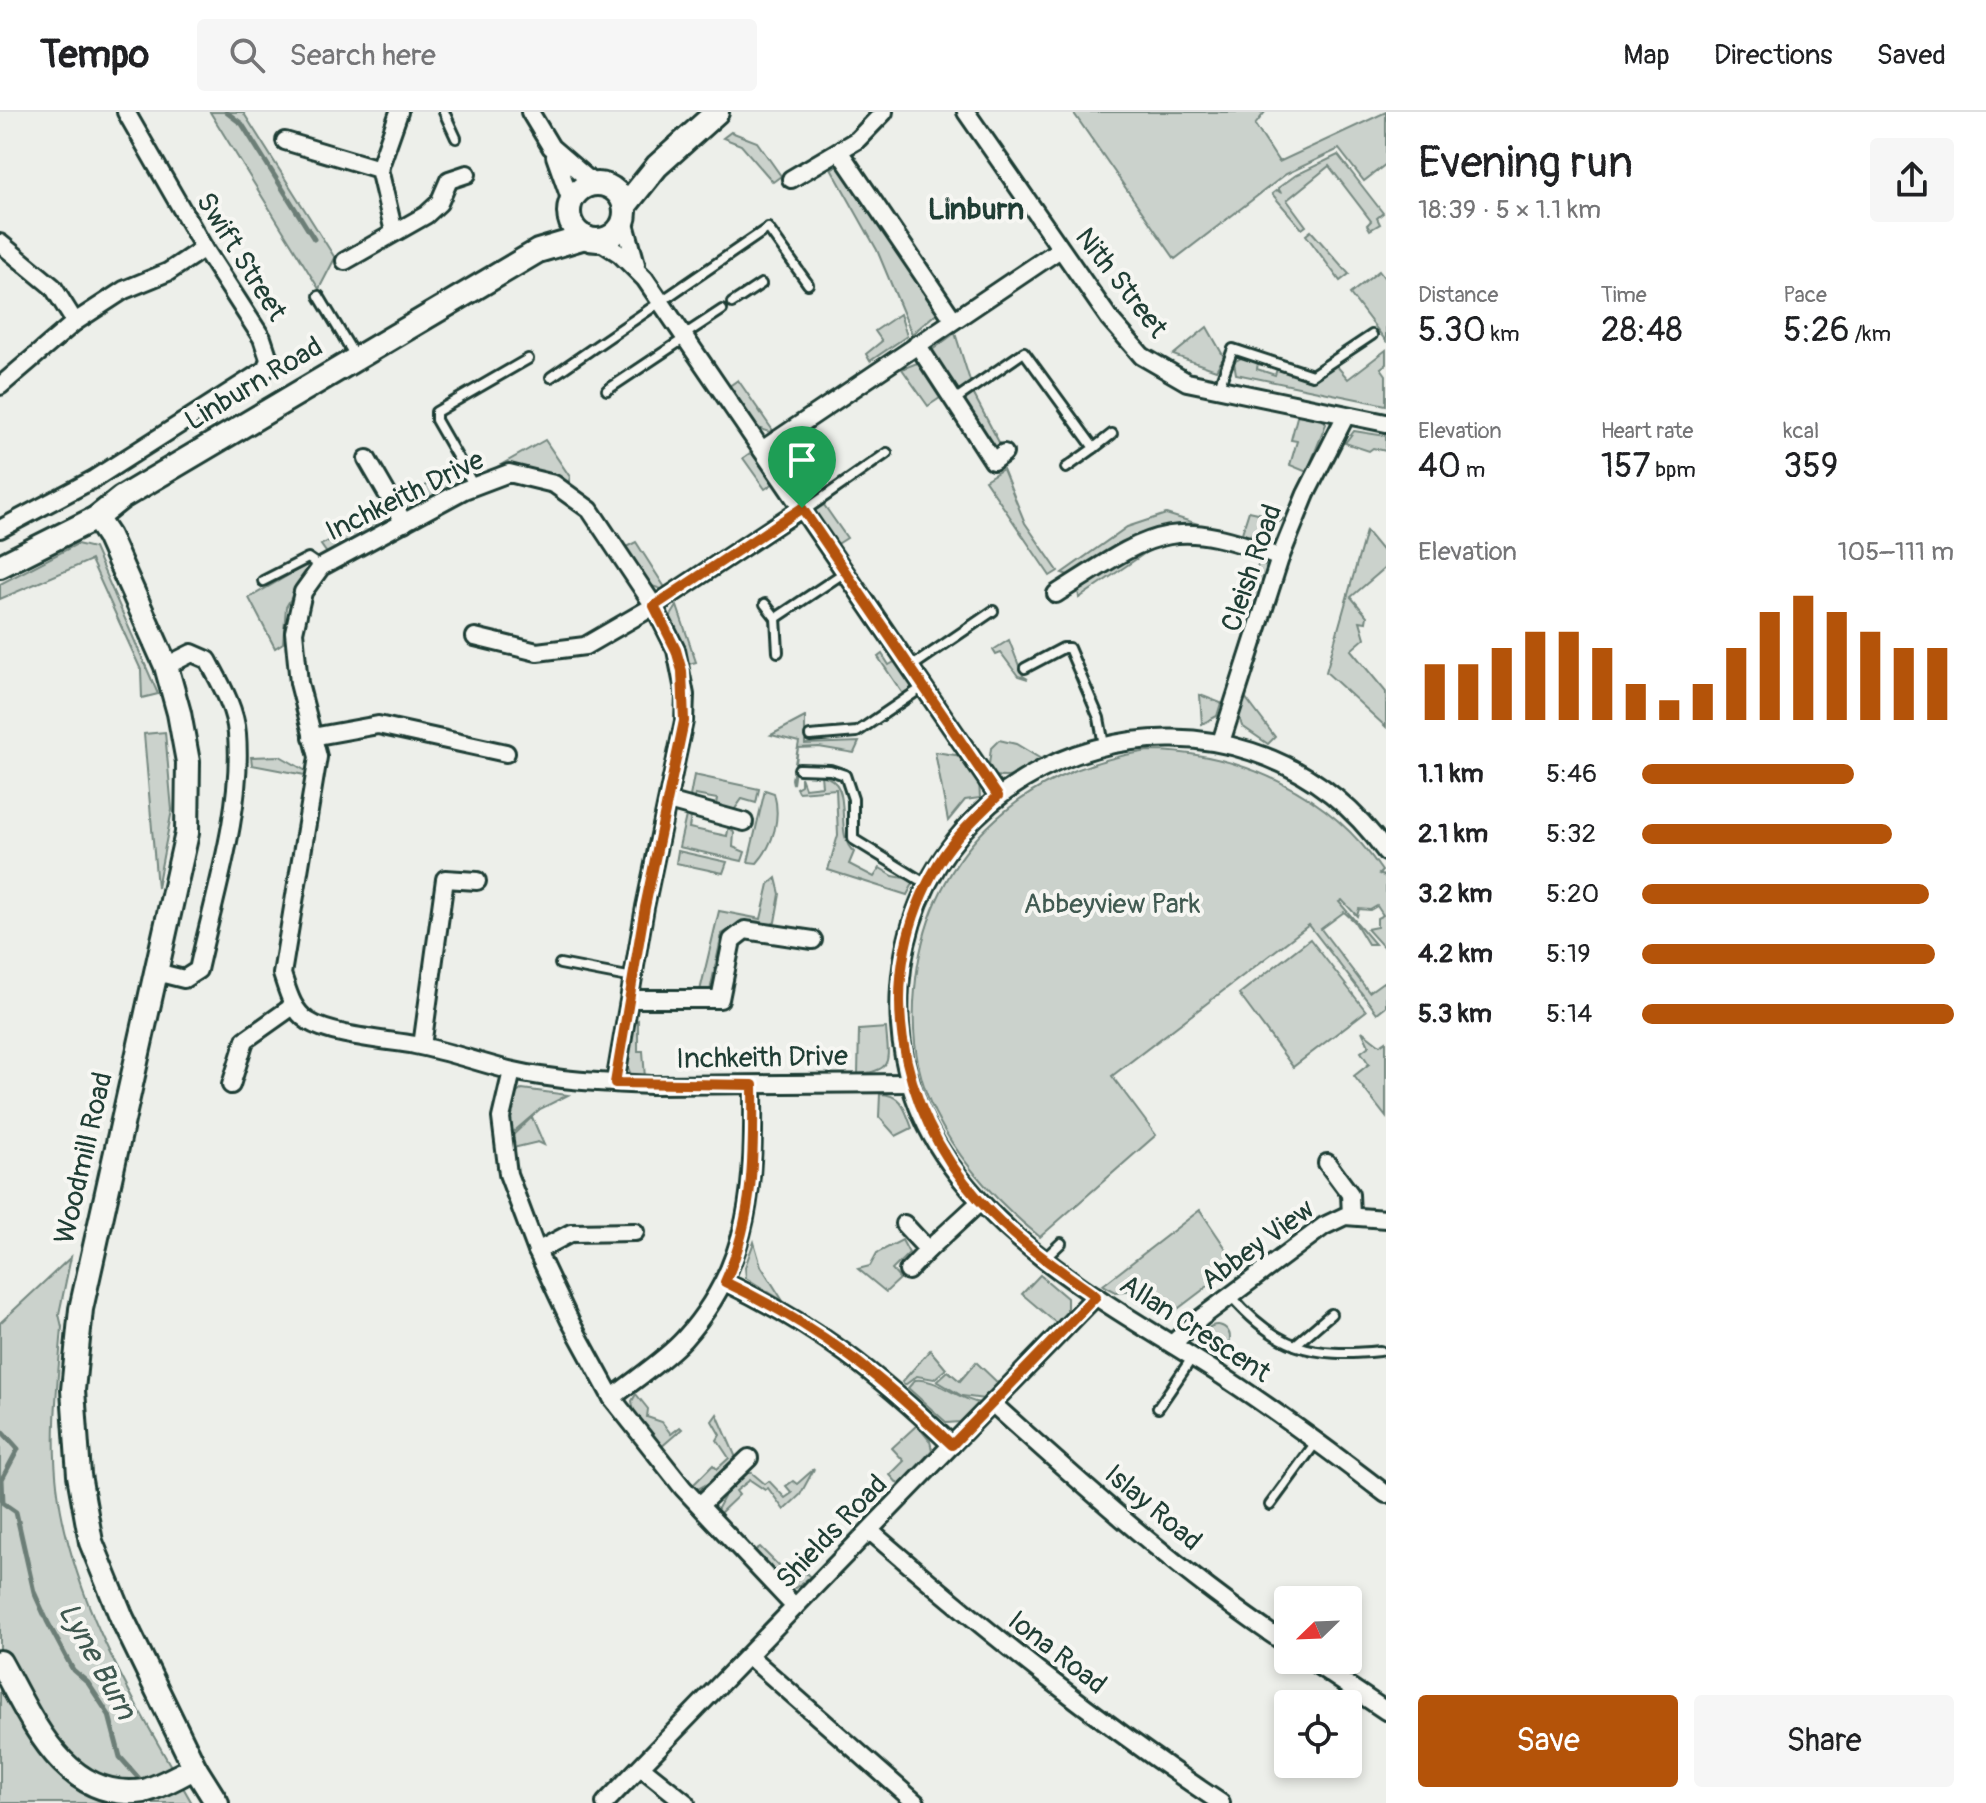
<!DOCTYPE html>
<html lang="en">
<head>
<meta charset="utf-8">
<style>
  :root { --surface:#fff; --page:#f6f6f6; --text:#202124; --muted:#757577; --line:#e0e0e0; --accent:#b45309 }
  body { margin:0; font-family:Pangolin,sans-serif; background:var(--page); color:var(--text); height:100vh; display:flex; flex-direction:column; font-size:30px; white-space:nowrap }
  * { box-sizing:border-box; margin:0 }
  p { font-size:26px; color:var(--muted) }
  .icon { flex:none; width:44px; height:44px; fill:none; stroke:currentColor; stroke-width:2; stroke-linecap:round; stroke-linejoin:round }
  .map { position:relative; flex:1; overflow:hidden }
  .panel { display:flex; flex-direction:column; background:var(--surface); width:600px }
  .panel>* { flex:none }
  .needle { width:52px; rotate:247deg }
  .tools { position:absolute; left:1274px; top:1474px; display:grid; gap:16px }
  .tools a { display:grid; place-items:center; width:88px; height:88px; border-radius:8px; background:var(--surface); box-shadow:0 4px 12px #0003; font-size:40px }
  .pin { position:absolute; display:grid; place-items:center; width:68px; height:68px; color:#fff; margin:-82px -34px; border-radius:50% 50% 50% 0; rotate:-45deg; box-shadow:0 0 8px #0007 }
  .pin .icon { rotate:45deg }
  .round { display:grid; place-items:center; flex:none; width:84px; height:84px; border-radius:8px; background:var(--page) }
  .overview { display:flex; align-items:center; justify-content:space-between; height:136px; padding:0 32px }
  h1 { font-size:44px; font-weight:600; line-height:60px }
  .figures { display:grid; grid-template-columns:repeat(3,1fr); gap:12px; height:136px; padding:8px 32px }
  .figures div { display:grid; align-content:center }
  .figures b { font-size:34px; font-weight:600 }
  .figures small { font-size:22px; font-weight:400 }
  .figures p { font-size:22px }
  .chart { height:224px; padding:16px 32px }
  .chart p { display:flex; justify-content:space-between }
  .chart svg { width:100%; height:144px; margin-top:8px; stroke:var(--accent); stroke-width:6 }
  .action { display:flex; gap:16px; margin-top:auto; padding:16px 32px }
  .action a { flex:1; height:92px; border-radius:8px; background:var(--accent); color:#fff; font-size:32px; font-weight:600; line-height:92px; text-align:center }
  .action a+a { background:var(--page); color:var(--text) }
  ul { padding:0 32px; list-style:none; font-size:26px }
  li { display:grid; grid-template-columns:128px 96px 1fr; align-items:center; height:60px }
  li i { height:20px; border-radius:10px; background:var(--accent) }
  header { display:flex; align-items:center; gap:48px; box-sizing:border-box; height:112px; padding:0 40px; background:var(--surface); border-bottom:2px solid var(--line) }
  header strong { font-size:38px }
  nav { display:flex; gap:44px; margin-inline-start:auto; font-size:28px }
  .search { width:560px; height:72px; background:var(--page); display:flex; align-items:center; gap:20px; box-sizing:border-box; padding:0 28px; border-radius:8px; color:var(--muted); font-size:30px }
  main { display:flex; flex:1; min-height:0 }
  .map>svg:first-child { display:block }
</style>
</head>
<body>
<header>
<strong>Tempo</strong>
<div class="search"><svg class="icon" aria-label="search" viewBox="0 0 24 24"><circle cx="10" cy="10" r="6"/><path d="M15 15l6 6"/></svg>Search here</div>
<nav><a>Map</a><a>Directions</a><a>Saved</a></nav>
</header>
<main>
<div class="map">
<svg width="1386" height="1691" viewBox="0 0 1386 1691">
  <rect width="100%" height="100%" fill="#edefea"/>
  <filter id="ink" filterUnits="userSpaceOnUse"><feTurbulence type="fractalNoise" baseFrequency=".0125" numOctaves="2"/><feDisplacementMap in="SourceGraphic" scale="16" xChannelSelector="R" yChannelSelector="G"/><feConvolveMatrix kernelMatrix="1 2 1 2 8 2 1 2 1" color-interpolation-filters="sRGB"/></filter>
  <g filter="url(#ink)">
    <g fill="#cbd2cc" stroke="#758880" stroke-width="2">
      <path d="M210 0H243L335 146 319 177Z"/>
      <path d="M1073 0H1265L1255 13 1279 50 1386 0V52L1364 69 1339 37 1286 62 1175 147Z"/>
      <path d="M731 20 757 30 781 64 773 70 741 33 723 26Z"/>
      <path d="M1338 43 1383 101 1377 106 1380 112 1370 118 1367 113 1371 109 1329 54 1287 88 1306 114 1302 117 1272 82 1277 78 1281 81 1278 76 1296 63Z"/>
      <path d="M840 54 939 199 912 222 877 138 831 56Z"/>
      <path d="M1311 119 1349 162 1340 169 1306 123Z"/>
      <path d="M1379 159 1386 168V229L1350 182Z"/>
      <path d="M900 202 907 224 870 249 866 242 882 229 875 219Z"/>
      <path d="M1207 215 1224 245 1216 258 1173 243Z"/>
      <path d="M955 221 971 272 954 281 928 241Z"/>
      <path d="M1386 238V252L1381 256 1386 263V293L1236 262 1234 250 1243 245 1258 251 1257 257 1275 263 1277 257 1312 269 1336 253 1348 267Z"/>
      <path d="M917 251 940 286 928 294 902 257Z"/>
      <path d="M738 268 774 320C751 321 739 292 728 275Z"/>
      <path d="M973 281 1002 336 999 337 990 336 961 291Z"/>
      <path d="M1299 297 1323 306 1326 312 1307 360 1290 353 1297 329 1291 328Z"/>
      <path d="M1354 319 1386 324V339L1373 336 1369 339 1345 331Z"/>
      <path d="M545 328 570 365 568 373 499 354Z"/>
      <path d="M753 339 774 371 765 377 743 346Z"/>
      <path d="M1003 357 1025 411 1058 459 1050 464 985 368Z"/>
      <path d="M458 358 463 368 413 395 396 388Z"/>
      <path d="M824 393 847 426 836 433 813 400Z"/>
      <path d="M377 395C385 422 348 432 328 443L321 433 357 413 354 407Z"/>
      <path d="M1249 399 1285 407 1248 424 1242 421Z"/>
      <path d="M1166 402 1198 412C1148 412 1113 439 1071 464L1062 461 1127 415Z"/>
      <path d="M1366 419 1386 443V455L1351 485 1367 504 1366 510 1360 509 1365 526 1351 538 1386 580V615L1326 560Z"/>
      <path d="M636 430 666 477 664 478 649 473 624 436Z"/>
      <path d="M77 432 94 436 158 582 142 586 141 558 91 448 0 487V472Z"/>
      <path d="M1157 433 1079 486 1078 477 1110 453Z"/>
      <path d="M1260 447 1267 455 1254 497 1244 493Z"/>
      <path d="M306 453 308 457 286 495 283 531 275 536 249 486Z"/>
      <path d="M677 494 696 550 685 553 669 507Z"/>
      <path d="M1009 528 1023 564 1028 567 1018 564 1001 541 996 543 993 538Z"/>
      <path d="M882 542 889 553 896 549 914 574 903 582 878 545Z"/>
      <path d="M1200 583 1221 591 1217 604 1202 612Z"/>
      <path d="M1245 585 1275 625 1268 632 1242 614 1239 605Z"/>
      <path d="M805 605V632L859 630 854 641 819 635 798 636 793 672 792 667 799 630 771 623Z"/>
      <path d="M165 620 172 698 157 776 144 622Z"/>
      <path d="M999 628 1016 632 1041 647C1020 659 1012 672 988 661L991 636Z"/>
      <path d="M1148 639C1239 639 1331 682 1382 759L1379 762 1386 765V838L1367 817 1377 815V806L1383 803 1377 794 1370 798 1359 797 1357 804 1342 788 1339 790 1375 832H1368L1354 809 1344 800 1321 817 1369 880 1383 870 1386 873V894L1377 901 1309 813 1112 964 1156 1023 1040 1125C998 1091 959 1050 935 1001 916 963 911 919 915 877 926 744 1019 658 1148 639Z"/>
      <path d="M935 640 962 644 979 668 980 686 965 688 948 709Z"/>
      <path d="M280 644 306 659 305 663 252 653 251 645Z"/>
      <path d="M694 663 759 677 756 691 742 687 732 701 715 697 717 687 695 683 693 693 689 690Z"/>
      <path d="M821 663C858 671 831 720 854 740L849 752 874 765 880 756 893 764 915 768 907 783 828 758 838 723 836 677 798 680 796 676 801 673V665L805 676 822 674Z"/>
      <path d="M765 678 774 681C781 706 774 732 757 751L748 750Z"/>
      <path d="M686 704 691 705 689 716 727 724 729 713 734 721 733 735 745 740 742 749 679 735Z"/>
      <path d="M678 739 727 750 723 761 676 751Z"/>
      <path d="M776 766 780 782 775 810 768 814 742 811 722 822 710 879 699 883 719 799 761 807 769 772Z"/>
      <path d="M1310 827 1366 899 1293 955 1239 882Z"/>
      <path d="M638 908V939H643L645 966 631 963 626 951 632 911Z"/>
      <path d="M886 916C888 947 895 959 858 962L859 918Z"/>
      <path d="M1362 919 1380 933 1386 929V1005L1354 964 1369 952 1361 940 1369 934Z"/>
      <path d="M522 977 568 983 540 997 511 1022C508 1007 508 986 522 977Z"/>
      <path d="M880 982C902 982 905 998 912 1016L896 1024 879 1005Z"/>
      <path d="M532 1005 544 1033 538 1030 513 1036 512 1024Z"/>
      <path d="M1200 1098 1233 1147V1155L1175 1199 1144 1177 1116 1180 1103 1173Z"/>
      <path d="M902 1128 909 1141 892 1158 900 1167 886 1180 858 1157 870 1154 877 1141Z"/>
      <path d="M754 1130 761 1154 783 1189 746 1166 745 1155Z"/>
      <path d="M71 1145 59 1202 62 1215C58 1267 51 1321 57 1373 71 1489 135 1591 192 1691H0V1211Z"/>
      <path d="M1040 1163 1067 1186V1200L1056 1211 1022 1182Z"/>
      <circle cx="1217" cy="1226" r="13"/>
      <path d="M930 1238 946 1257 934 1267 917 1264 905 1273 902 1270Z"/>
      <path d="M976 1250 999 1272 984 1287 962 1284 937 1269 948 1259 960 1269Z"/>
      <path d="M915 1268C936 1265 958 1288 980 1291L960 1310 947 1311 908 1276Z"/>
      <path d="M636 1282 648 1297 647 1305 662 1310 671 1322 680 1315 682 1317 660 1336 634 1300 632 1289Z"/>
      <path d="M717 1302 737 1348 712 1374 709 1371 698 1377 693 1373 713 1353 717 1357 729 1346 717 1328 720 1323 712 1309Z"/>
      <path d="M917 1313 930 1329 932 1338 900 1374 890 1363 904 1349 892 1336Z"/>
      <path d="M814 1357 800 1383 784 1398 768 1376 765 1378 750 1368 736 1379 739 1383 720 1401 717 1398 724 1385 720 1381 744 1361H752L765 1372 769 1369 785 1386 792 1381 786 1374 793 1369 797 1372Z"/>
      <path d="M760 1435 792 1467 803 1458 810 1465 795 1476 782 1470 754 1439Z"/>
    </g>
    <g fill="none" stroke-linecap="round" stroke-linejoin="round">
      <g stroke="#6c7e77" stroke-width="5">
        <path d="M226 0 242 12 314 127"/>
        <path d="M0 1317 18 1337 2 1367 3 1391 16 1400 34 1480 47 1509 73 1558 88 1571 109 1603 120 1645 142 1670"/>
      </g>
      <g stroke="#1f3d34" stroke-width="14">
        <g id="lane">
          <path d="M444 0 456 26"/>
          <path d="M319 184 356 246"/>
          <path d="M732 191 761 172"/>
          <path d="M684 223 722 198"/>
          <path d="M551 265 768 116 808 172"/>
          <path d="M1218 277 1233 237 1312 263 1372 223"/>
          <path d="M607 278 685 226"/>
          <path d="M953 289 1024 240 1094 336 1066 356"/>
          <path d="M1094 336 1112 322"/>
          <path d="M474 374 436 308V300L528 247"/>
          <path d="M804 399 887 341"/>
          <path d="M263 469 308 446 321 455"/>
          <path d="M765 492 776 506 778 540"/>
          <path d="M776 506 845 460"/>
          <path d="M911 555 993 499"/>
          <path d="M1025 556 1063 536H1069L1099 606 1104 633"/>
          <path d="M810 624 857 620 923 575"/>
          <path d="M799 657 830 658 845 663 853 687V727L928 773"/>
          <path d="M560 852 633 866"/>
          <path d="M1044 1147 1061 1131"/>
          <path d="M1231 1184C1277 1237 1312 1246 1380 1239"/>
          <path d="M1295 1233 1331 1202"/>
          <path d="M1158 1296 1192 1246"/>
          <path d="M1270 1393 1317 1329"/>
        </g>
      </g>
      <g stroke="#1f3d34" stroke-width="22">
        <g id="street">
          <path d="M530 0 551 35 594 72"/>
          <path d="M966 0 1109 206 1142 244 1187 270 1386 311"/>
          <path d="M285 29 379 57 394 120"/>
          <path d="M839 39 953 207"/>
          <path d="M555 44 571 89"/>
          <path d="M379 57 399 0"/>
          <path d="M791 67 857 28 884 0"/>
          <path d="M624 108 636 152"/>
          <path d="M598 128 620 142 645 167 998 684"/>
          <path d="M0 131 53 175 75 210"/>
          <path d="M345 149 426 103 439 91 449 68 467 62"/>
          <path d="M917 232 993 349 1004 341"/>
          <path d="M0 274 75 210 124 178 168 160 204 136"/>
          <path d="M762 338 1060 137"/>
          <path d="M367 347 404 411"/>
          <path d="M0 417 94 367 266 257 269 247 262 226 204 136 126 0"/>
          <path d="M1056 482C1151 422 1169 401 1280 446"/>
          <path d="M475 525 537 540 585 534 654 494 802 396"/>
          <path d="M312 625 378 613 506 641"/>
          <path d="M1221 630 1280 446 1306 382 1345 305"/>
          <path d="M668 689 744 710"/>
          <path d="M1386 740C1241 536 918 623 900 875 896 933 910 993 943 1042 1010 1144 1127 1202 1227 1267 1282 1303 1334 1342 1386 1382"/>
          <path d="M156 860 184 867 198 858C214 785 243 696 237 622 235 595 220 571 208 548L192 541 166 554"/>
          <path d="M630 887H720L732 828 745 818 813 828"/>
          <path d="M422 934 445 767 477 769"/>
          <path d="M512 959 501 1006 508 1062 537 1139 570 1209 612 1286 683 1376 795 1495"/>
          <path d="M615 971 645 795 684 609 685 583 676 538 654 494 590 398 554 372 509 361 464 378 321 455 303 480 294 520 299 571 318 645 282 862C288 880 292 898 308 909 331 924 387 928 415 933 447 939 477 950 509 958 556 969 607 971 654 973L910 971"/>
          <path d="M231 973 245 928 293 894"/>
          <path d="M1327 1051 1350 1082 1351 1104"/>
          <path d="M904 1112 928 1138 908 1159"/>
          <path d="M928 1138 980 1090"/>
          <path d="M537 1139 571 1121 635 1120"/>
          <path d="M725 1170C819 1215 877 1261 952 1333"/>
          <path d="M1172 1232 1202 1205 1324 1114 1345 1104 1386 1107"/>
          <path d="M612 1286C635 1267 664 1249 684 1227 753 1150 754 1070 753 973"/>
          <path d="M992 1291C1086 1376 1182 1463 1288 1533"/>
          <path d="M701 1392 749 1346"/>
          <path d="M870 1419C983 1517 1097 1609 1221 1691"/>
          <path d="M750 1545 916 1691"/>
          <path d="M1310 1548 1386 1599"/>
          <path d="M641 1655 686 1691"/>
          <path d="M605 1691 1096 1184"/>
        </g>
      </g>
      <g stroke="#1f3d34" stroke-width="28">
        <g id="secondary">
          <circle cx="597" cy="100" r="28"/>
          <path d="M625 94 657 54 717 0"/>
          <path d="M96 406 108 424 166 554 179 601 188 650 187 721 81 1197 73 1278 79 1363 91 1430 122 1506 195 1656 217 1691"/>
          <path d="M0 454 96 406 121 386 538 139 585 125"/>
          <path d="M0 1550C31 1605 64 1691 144 1679 162 1674 179 1663 195 1656"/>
        </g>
      </g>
      <use href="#lane" stroke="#f6f6f2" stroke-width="8"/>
      <use href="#street" stroke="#f6f6f2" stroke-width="16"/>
      <use href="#secondary" stroke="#f6f6f2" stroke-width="22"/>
    </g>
  </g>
  <g fill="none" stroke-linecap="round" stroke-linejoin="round" filter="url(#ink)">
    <g stroke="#fff" stroke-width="16">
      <path id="route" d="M802 396 998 684C976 705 954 726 938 752 872 862 896 995 979 1088 1013 1126 1055 1155 1096 1184L952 1333C877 1261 820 1215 725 1170 754 1106 754 1042 753 973L615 971 645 795 684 609 682 559 676 538 654 494Z"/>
    </g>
    <use href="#route" stroke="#b45309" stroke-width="10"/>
  </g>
  <g text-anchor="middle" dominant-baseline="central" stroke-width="8" stroke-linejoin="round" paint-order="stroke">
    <g font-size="28" fill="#1f3d34" stroke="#f6f6f2">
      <text transform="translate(241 145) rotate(58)">Swift Street</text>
      <text transform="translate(1121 171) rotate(52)">Nith Street</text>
      <text transform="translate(254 272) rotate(-31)">Linburn Road</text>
      <text transform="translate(405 384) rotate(-26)">Inchkeith Drive</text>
      <text transform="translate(1252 456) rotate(-71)">Cleish Road</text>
      <text transform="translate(762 946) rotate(-1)">Inchkeith Drive</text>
      <text transform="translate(84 1046) rotate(-77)">Woodmill Road</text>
      <text transform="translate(1258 1133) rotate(-36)">Abbey View</text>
      <text transform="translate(1195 1217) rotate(33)">Allan Crescent</text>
      <text transform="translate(1153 1396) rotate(40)">Islay Road</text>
      <text transform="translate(832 1420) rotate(-46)">Shields Road</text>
      <text transform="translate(1057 1541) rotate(38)">Iona Road</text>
    </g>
    <g font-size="28" fill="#415b52" stroke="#f6f6f2">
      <text x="1112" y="792">Abbeyview Park</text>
    </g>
    <g font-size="30" font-weight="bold" fill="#1f3d34" stroke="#f6f6f2">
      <text x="976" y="97">Linburn</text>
    </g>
    <g font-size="30" font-style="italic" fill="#3f5850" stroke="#f6f6f2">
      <text transform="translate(97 1549) rotate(61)">Lyne Burn</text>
    </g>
  </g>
</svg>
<div class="tools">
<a><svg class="needle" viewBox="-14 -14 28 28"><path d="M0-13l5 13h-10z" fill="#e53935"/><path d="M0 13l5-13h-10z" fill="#757577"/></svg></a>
<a><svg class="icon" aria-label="locate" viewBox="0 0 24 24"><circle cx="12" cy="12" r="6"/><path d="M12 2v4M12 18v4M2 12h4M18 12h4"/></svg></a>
</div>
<div class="pin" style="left:802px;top:396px;background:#1e9e55"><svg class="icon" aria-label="arrive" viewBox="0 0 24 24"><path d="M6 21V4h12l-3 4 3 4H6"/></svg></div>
</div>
<section class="panel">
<div class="overview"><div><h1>Evening run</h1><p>18:39 · 5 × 1.1 km</p></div><a class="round"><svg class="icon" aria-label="share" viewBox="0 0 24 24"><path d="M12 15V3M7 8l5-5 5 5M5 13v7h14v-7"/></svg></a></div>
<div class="figures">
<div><p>Distance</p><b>5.30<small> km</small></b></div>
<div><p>Time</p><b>28:48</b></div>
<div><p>Pace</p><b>5:26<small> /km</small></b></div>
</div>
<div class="figures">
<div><p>Elevation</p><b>40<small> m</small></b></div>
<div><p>Heart rate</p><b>157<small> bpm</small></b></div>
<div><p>kcal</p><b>359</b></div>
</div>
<div class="chart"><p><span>Elevation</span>105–111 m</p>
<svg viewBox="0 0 160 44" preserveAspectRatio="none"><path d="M5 44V27M15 44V27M25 44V22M35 44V17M45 44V17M55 44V22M65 44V33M75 44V38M85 44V33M95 44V22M105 44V11M115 44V6M125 44V11M135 44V17M145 44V22M155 44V22"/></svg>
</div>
<ul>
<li><b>1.1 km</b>5:46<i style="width:68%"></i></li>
<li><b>2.1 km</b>5:32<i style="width:80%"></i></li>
<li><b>3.2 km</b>5:20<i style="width:92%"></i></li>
<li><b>4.2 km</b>5:19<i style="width:94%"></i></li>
<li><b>5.3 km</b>5:14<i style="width:100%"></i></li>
</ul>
<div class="action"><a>Save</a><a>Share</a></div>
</section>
</main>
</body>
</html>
